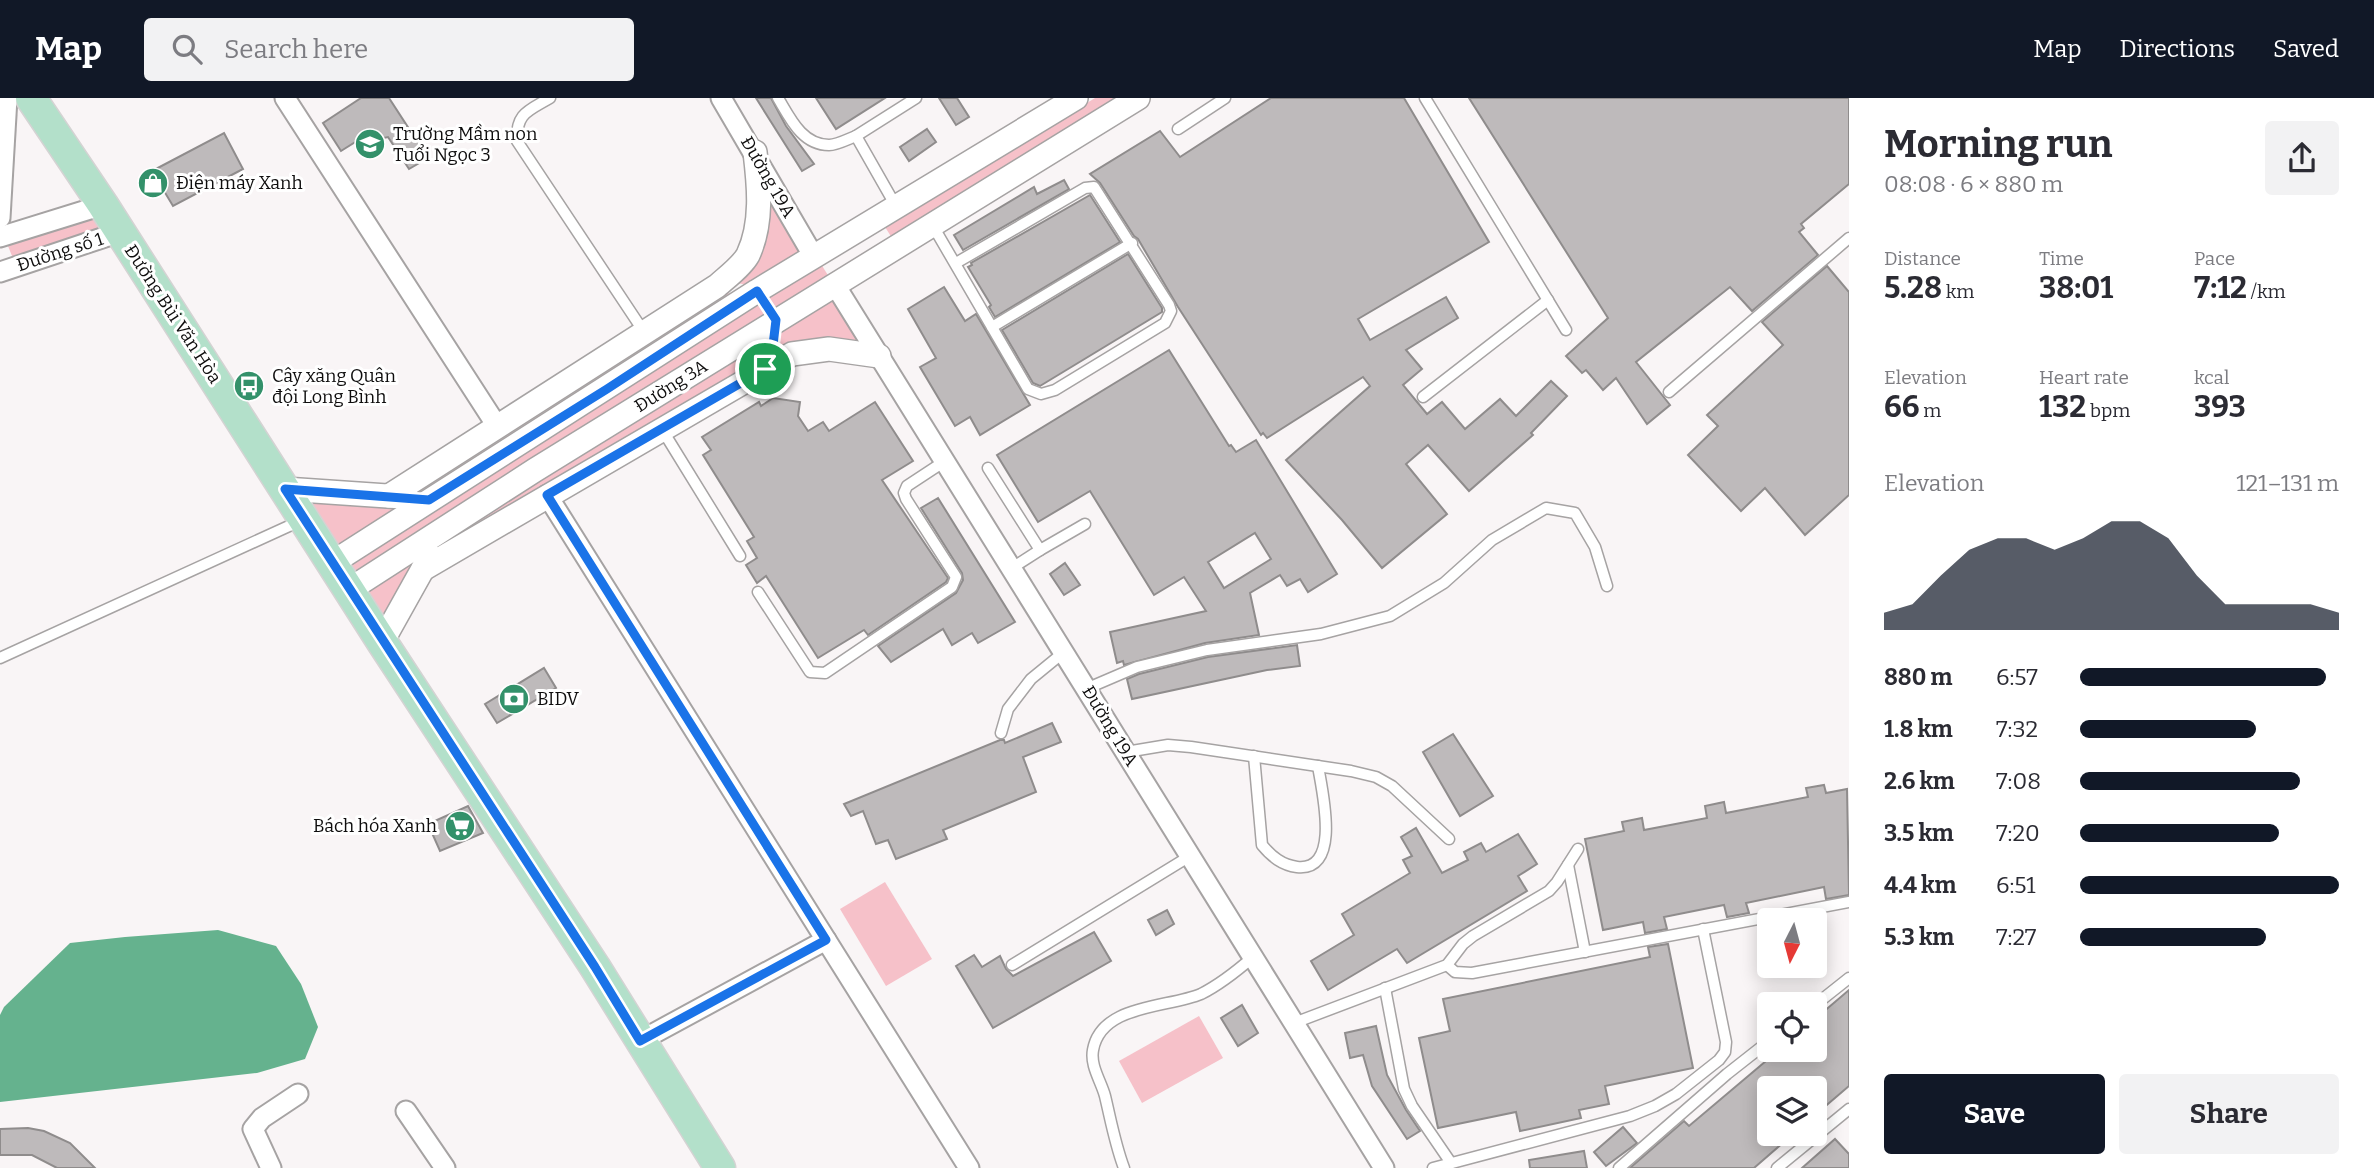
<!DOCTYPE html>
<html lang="en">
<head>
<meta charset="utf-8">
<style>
  :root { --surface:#fff; --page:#f2f2f3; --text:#2b2b33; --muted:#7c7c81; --accent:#111827 }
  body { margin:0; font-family:Bitter,serif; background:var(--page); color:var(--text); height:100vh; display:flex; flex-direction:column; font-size:26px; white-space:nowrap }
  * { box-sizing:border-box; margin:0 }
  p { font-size:23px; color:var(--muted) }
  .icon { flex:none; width:38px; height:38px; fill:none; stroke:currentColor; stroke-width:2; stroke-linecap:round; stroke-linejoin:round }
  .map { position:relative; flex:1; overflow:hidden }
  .details { display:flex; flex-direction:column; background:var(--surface); width:525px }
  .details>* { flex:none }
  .needle { width:46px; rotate:186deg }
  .buttons { position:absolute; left:1757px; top:810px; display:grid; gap:14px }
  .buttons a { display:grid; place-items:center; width:70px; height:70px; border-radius:7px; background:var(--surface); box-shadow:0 4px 18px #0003; font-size:35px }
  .pin { position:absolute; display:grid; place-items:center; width:60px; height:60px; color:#fff; margin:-30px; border:4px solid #fff; border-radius:50%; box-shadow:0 2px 7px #0007 }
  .round { display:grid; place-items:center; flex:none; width:74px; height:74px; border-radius:7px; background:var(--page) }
  .overview { display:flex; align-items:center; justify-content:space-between; height:119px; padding:0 35px }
  h1 { font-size:38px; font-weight:700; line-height:52px }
  .stats { display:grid; grid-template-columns:repeat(3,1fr); gap:10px; height:119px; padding:7px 35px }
  .stats div { display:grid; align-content:center }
  .stats b { font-size:30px; font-weight:700 }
  .stats small { font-size:19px; font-weight:400 }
  .stats p { font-size:19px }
  .chart { height:196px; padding:14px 35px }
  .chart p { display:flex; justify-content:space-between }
  .chart svg { width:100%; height:126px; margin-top:7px; fill:var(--accent); opacity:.7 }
  .action { display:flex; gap:14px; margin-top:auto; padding:14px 35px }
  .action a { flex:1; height:80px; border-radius:7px; background:var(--accent); color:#fff; font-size:28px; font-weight:700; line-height:80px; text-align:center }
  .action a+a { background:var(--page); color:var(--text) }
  ul { padding:0 35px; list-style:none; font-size:23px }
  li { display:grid; grid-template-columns:112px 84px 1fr; align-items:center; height:52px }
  li i { height:18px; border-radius:9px; background:var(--accent) }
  header { display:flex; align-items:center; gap:42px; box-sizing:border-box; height:98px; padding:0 35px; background:var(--accent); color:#fff }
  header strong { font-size:33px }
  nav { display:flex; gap:38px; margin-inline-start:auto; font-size:24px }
  .search { width:490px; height:63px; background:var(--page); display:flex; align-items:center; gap:18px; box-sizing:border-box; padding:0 24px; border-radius:7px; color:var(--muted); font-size:26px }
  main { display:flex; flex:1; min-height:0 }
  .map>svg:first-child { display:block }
</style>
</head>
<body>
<header>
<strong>Map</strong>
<div class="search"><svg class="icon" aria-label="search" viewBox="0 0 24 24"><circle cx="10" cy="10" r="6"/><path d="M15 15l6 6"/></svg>Search here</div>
<nav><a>Map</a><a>Directions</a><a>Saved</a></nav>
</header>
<main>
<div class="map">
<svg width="1849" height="1070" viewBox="0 0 1849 1070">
  <rect width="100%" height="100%" fill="#f9f5f6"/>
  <g fill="#f6c1c9">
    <path d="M1095 0H1119L892 140 885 129Z"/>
    <path d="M769 91 810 150 750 187 735 185Z"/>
    <path d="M96 115 108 132 14 163 6 143Z"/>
    <path d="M821 166 829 179 776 212 768 199Z"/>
    <path d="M725 195 735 196 421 395H413Z"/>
    <path d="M839 195 868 245 777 254 781 231Z"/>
    <path d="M758 205 766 217 352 478 346 468Z"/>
    <path d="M768 239 762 262 442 448 447 439Z"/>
    <path d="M303 402 406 405 335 451Z"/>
    <path d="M427 452 382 525 363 495Z"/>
    <path d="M885 784 932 861 886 888 840 811Z"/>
    <path d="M1199 918 1223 960 1142 1005 1119 963Z"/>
  </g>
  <path fill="#65b28e" d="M218 832 276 848 301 886 318 929 305 961 257 975 0 1004V917L4 909 70 845 125 839Z"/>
  <g fill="#bebabb" stroke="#8f8c8c" stroke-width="2" fill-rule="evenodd">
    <path d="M361 0H389L428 60 409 71 388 39 374 42 365 38 341 53 323 25Z"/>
    <path d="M756 0H771L786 28 814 66 802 73Z"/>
    <path d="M816 0H885L836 31Z"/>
    <path d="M939 0H957L969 19 956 27Z"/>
    <path d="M1271 0H1404L1489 144 1358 221 1370 242 1446 199 1458 220 1406 252 1422 271 1403 287 1427 316 1442 304 1465 331 1500 301 1516 318 1551 283 1567 298 1531 335 1533 337 1469 393 1428 347 1406 366 1447 416 1382 470 1342 422 1286 362 1370 288 1363 279 1267 340 1263 335 1261 337 1178 209 1138 141 1134 138 1100 85 1090 76 1160 33 1180 59Z"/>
    <path d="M1469 0H1849V86L1801 126 1804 130 1799 134 1818 157 1752 213 1730 189 1636 264 1670 307 1647 326 1616 280 1603 292 1586 272 1582 275 1566 258 1608 220Z"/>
    <path d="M927 31 936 44 909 63 900 49Z"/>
    <path d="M224 35 243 71 173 108 152 73Z"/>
    <path d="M1064 82 1069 91 963 152 954 137 1034 89 1037 96Z"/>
    <path d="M1090 97 1120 144 995 219 989 209 991 207 968 169 972 167 971 165Z"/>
    <path d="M1128 156 1162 210V214L1040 288 1033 285 1002 232Z"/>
    <path d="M1827 168 1849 194V397L1805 437 1765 390 1741 413 1688 357 1718 328 1707 317 1783 247 1762 224Z"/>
    <path d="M944 189 965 223 976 216 1030 307 980 337 970 319 955 328 920 269 936 260 908 211Z"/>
    <path d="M1169 252 1229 348 1231 347 1236 354 1256 342 1337 476 1308 494 1300 481 1287 488 1280 477 1250 495 1259 537 1205 545 1124 567 1123 563 1117 565 1110 534 1206 513 1184 479 1154 497 1090 393 1038 424 997 357ZM1255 435 1271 461 1224 490 1208 464Z"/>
    <path d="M773 300 800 304 798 318 808 333 823 324 829 333 875 304 913 363 882 382 948 480 946 484 868 537 864 532 818 560 766 478 757 485 746 467 757 460 747 443 754 439 703 357 711 352 702 339 759 304 761 308Z"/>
    <path d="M938 400 1015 524 978 545 972 535 952 547 943 531 891 564 878 548 956 495 963 482 962 475 921 410Z"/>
    <path d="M1065 465 1080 487 1064 497 1050 476Z"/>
    <path d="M1297 547 1300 568 1267 572 1132 601 1127 581 1139 576 1208 559Z"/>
    <path d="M544 570 556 590 497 625 485 606Z"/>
    <path d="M1052 625 1061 644 1023 659 1036 694 943 732 947 741 896 761 888 742 876 746 863 713 851 718 844 706 1000 642H1004L1005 645Z"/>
    <path d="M1453 636 1493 698 1460 718 1423 654Z"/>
    <path d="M1824 687 1826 695 1847 691 1849 797 1826 801 1824 789 1746 805 1749 815 1727 819 1724 807 1664 819 1667 831 1645 835 1643 824 1603 832 1585 741 1624 733 1622 724 1642 720 1644 732 1707 720 1705 708 1724 704 1726 715 1808 699 1806 690Z"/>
    <path d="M468 708 483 735 440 753 428 726Z"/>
    <path d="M1416 730 1442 775 1468 762 1464 754 1481 745 1486 754 1518 736 1537 766 1518 778 1527 793 1407 865 1397 851 1328 892 1311 863 1354 837 1342 816 1410 775 1403 762 1412 758 1401 739Z"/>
    <path d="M1167 812 1174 826 1156 837 1148 822Z"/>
    <path d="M1094 834 1111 863 993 930 956 868 974 857 982 869 1000 858 1006 871 1013 878Z"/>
    <path d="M1668 846 1693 970 1605 988 1609 1006 1579 1012 1581 1020 1520 1033 1516 1014 1438 1030 1419 940 1450 933 1443 901 1650 859 1648 849Z"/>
    <path d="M1849 892V988L1815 1017V990H1769V1036H1793L1754 1070H1630L1684 1023 1689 1028 1779 952H1815V921Z"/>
    <path d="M1242 907 1258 935 1238 948 1221 920Z"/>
    <path d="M1376 928 1387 977 1406 1012 1420 1033 1407 1041 1372 988 1363 957 1350 960 1345 935Z"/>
    <path d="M1623 1029 1637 1045 1606 1068 1594 1054Z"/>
    <path d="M28 1030 44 1033 70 1045 95 1070H57L32 1057H0V1031Z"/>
    <path d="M1835 1041 1849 1056V1070H1802Z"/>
    <path d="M1584 1053 1587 1070H1530L1529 1062Z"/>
  </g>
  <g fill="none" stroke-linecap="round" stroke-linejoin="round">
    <g stroke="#a6a3a3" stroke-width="13">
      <g id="service">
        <path d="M550 0C528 13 516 15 517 43L644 234"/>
        <path d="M778 0C790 20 802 47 829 47 837 47 848 41 856 38"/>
        <path d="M1425 0 1566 232"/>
        <path d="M1178 31 1225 0"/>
        <path d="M897 110 856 38 916 0"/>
        <path d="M933 128 1028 291 1041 296 1055 292 1165 225 1171 213 1169 207 1094 89 1085 90 956 165"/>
        <path d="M992 229 1132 145"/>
        <path d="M1669 294 1849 140"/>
        <path d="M1423 299 1548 202"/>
        <path d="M663 333 740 458"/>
        <path d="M988 370 1040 452 1012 470"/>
        <path d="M1040 452 1085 426"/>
        <path d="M758 494 810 574 825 575 952 489 956 479 906 401 904 395 907 388 945 363"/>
        <path d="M0 560 300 423"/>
        <path d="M1088 590 1137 569 1207 552 1321 536 1390 518 1444 485 1492 442 1546 410 1575 415 1595 449 1607 488"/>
        <path d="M1001 635 1008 611 1031 581 1064 554"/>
        <path d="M1126 654 1168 647 1191 649 1351 673 1376 679 1392 688 1449 741"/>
        <path d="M1254 658 1262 747C1272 759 1282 767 1297 769 1342 774 1322 693 1318 668"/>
        <path d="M1568 767 1585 854"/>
        <path d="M1012 867 1190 758"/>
        <path d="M1447 867 1455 874 1472 875 1849 804"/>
        <path d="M1385 890 1404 991 1412 1008 1451 1065"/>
        <path d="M1815 907 1849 880"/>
        <path d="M1294 925 1447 867 1463 846 1473 838 1549 793 1557 784 1578 751"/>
        <path d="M1124 1070C1115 1046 1111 1023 1105 998 1101 983 1090 968 1093 952 1101 906 1168 910 1201 896 1219 887 1238 872 1253 859"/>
        <path d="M1433 1070 1630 1018 1655 1008 1676 996 1719 962 1725 954 1726 944 1703 831"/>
        <path d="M1619 1070 1727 976 1769 943"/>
        <path d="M1777 1070 1849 1011"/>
      </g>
    </g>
    <g stroke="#a6a3a3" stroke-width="23">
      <g id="minor">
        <path d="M285 0 497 328"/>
        <path d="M721 0 814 159"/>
        <path d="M0 120 7 0"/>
        <path d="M0 139 103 107"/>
        <path d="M0 174 120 134"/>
        <path d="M835 187 1384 1070"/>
        <path d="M547 397 969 1070"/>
        <path d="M640 943 826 842"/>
        <path d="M406 1013 445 1070"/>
        <path d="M271 1070 253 1031 262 1020 298 996"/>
      </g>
    </g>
    <g stroke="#a6a3a3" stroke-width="26">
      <g id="tertiary">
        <path d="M285 391 402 399"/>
        <path d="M389 398 717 188C727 179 742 168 748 157 763 125 759 87 755 54"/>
        <path d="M332 465 757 193 1076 0"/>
        <path d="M423 471 792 256 829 251 879 258"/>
        <path d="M349 492 535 372 1138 0"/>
        <path d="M382 544 430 458"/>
      </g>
    </g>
    <g stroke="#d4d3d3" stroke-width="33">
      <path id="primary" d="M31 0 103 107 382 544 595 869 720 1070"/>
    </g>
    <use href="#service" stroke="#fff" stroke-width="10"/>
    <use href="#minor" stroke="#fff" stroke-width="19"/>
    <use href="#tertiary" stroke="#fff" stroke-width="23"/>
    <use href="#primary" stroke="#b3e0ca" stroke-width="30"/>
  </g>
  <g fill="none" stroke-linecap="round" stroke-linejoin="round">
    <g stroke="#fff" stroke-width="14">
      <path id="route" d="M757 193 776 222 773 247 765 271 547 397 826 842 640 943 595 869 285 391 429 402 607 291Z"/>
    </g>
    <use href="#route" stroke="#1a73e8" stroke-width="9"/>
  </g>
  <defs>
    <g id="school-disc" transform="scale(1.575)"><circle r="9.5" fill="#33916a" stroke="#fff"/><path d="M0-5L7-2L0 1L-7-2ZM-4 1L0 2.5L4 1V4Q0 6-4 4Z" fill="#fff"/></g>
    <g id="shop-disc" transform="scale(1.575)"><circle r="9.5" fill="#33916a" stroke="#fff"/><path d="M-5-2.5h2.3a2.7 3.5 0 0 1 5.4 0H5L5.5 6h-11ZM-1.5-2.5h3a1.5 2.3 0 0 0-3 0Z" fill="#fff"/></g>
    <g id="bus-disc" transform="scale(1.575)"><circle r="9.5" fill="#33916a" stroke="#fff"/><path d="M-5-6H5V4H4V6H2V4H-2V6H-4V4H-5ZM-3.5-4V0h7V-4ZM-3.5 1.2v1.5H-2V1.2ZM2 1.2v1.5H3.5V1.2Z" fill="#fff"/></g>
    <g id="bank-disc" transform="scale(1.575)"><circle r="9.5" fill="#33916a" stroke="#fff"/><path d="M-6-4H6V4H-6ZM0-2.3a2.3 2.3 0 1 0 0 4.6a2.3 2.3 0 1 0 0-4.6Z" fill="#fff"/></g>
    <g id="supermarket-disc" transform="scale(1.575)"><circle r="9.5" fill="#33916a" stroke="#fff"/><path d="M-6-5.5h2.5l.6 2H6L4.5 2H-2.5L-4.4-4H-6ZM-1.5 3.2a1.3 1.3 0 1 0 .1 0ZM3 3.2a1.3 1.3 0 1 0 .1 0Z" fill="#fff"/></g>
  </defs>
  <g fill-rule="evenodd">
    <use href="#school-disc" x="370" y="46"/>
    <use href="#shop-disc" x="153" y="85"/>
    <use href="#bus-disc" x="249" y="288"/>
    <use href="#bank-disc" x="514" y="601"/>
    <use href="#supermarket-disc" x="460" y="728"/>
  </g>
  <g text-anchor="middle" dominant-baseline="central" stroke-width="6" stroke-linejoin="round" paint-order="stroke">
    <g font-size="18" fill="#0e0d0d" stroke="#fff" text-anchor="start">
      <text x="393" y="36">Trường Mầm non<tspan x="393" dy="21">Tuổi Ngọc 3</tspan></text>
      <text x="176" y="85">Điện máy Xanh</text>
      <text x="272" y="278">Cây xăng Quân<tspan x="272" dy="21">đội Long Bình</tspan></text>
      <text x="537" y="601">BIDV</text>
      <text x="437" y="728" text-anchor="end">Bách hóa Xanh</text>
    </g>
    <g font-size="18" fill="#0e0d0d" stroke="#fff">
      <text transform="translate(768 79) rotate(60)">Đường 19A</text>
      <text transform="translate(60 154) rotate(-18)">Đường số 1</text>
      <text transform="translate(173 216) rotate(57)">Đường Bùi Văn Hòa</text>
      <text transform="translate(671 288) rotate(-32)">Đường 3A</text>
      <text transform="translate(1110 628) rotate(59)">Đường 19A</text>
    </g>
  </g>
</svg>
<div class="buttons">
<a><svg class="needle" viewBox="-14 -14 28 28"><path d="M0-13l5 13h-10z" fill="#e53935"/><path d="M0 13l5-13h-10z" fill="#7c7c81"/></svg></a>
<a><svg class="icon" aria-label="locate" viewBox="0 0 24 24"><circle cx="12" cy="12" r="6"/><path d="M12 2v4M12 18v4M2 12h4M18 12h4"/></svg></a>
<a><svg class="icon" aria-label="layers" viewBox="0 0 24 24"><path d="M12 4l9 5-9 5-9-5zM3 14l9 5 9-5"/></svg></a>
</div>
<div class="pin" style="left:765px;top:271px;background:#1e9e55"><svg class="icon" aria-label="arrive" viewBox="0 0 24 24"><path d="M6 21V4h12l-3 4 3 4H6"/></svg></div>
</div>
<section class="details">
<div class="overview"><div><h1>Morning run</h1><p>08:08 · 6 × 880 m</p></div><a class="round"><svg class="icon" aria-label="share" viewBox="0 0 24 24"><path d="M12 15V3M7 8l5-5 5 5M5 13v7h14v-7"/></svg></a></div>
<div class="stats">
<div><p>Distance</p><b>5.28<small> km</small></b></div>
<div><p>Time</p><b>38:01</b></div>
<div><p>Pace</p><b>7:12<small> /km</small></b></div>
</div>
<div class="stats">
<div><p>Elevation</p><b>66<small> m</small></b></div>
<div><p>Heart rate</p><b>132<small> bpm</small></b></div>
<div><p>kcal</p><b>393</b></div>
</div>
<div class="chart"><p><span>Elevation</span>121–131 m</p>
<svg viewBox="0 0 160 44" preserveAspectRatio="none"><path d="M0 44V38L10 35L20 25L30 16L40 12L50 12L60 16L70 12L80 6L90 6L100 12L110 25L120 35L130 35L140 35L150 35L160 38V44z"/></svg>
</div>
<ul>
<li><b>880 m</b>6:57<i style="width:95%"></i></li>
<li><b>1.8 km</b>7:32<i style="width:68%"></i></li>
<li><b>2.6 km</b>7:08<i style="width:85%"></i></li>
<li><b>3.5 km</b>7:20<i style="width:77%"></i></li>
<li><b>4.4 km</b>6:51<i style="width:100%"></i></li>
<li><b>5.3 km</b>7:27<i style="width:72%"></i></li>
</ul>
<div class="action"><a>Save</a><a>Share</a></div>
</section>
</main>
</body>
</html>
